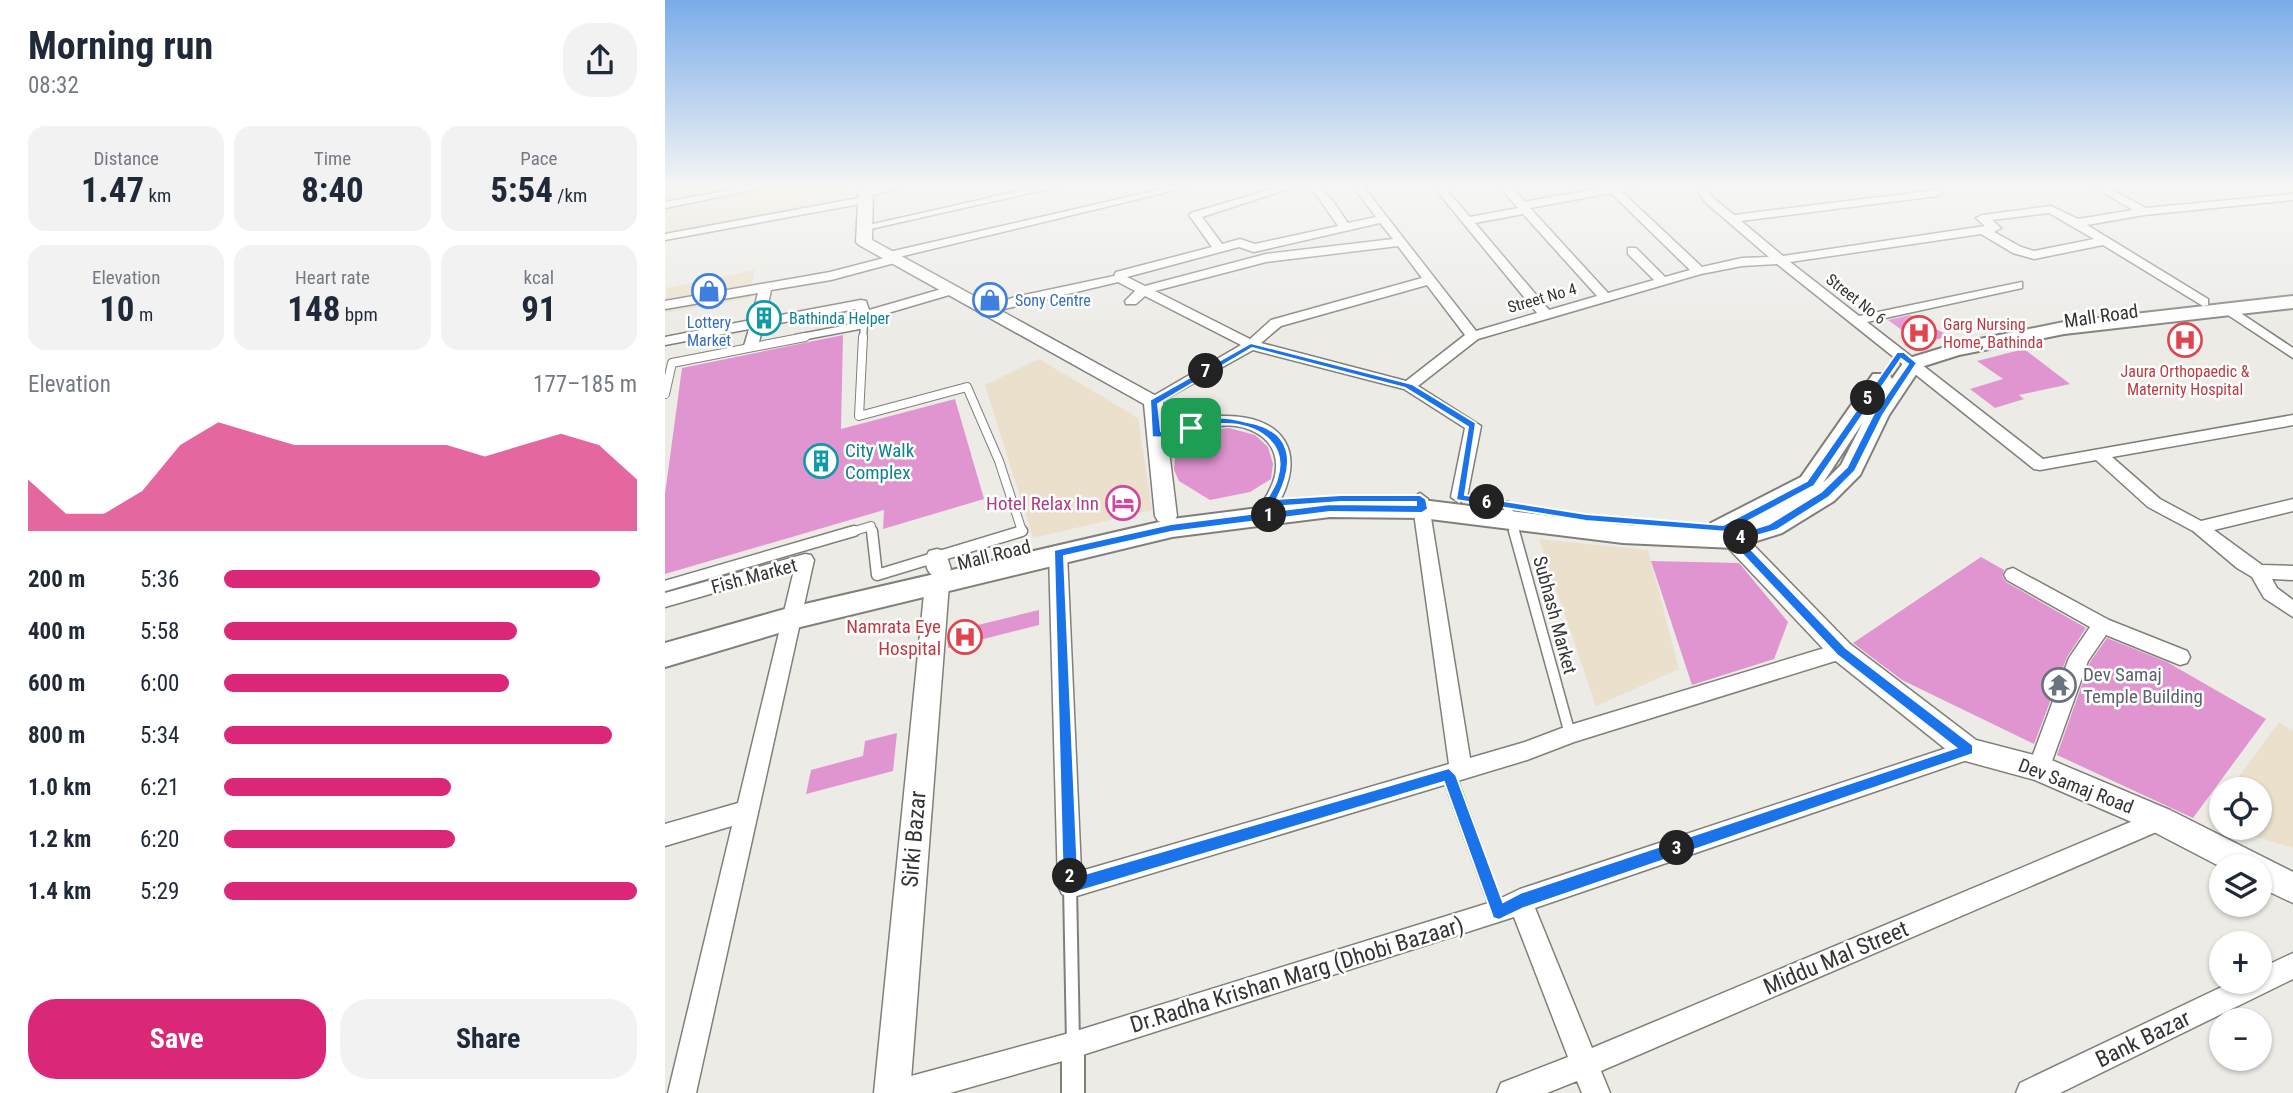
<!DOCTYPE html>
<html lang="en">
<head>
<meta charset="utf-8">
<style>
  :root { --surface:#fff; --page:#f2f2f3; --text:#1f2937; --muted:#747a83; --accent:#db2777 }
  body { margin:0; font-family:"Roboto Condensed",sans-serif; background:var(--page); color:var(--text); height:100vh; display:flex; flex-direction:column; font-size:26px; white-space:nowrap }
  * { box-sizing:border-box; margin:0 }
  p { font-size:23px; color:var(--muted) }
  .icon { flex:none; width:38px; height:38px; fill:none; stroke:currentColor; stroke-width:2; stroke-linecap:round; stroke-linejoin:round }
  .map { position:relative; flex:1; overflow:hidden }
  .panel { display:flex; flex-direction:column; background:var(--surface); width:665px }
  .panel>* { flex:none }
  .buttons { position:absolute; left:1544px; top:777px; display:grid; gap:14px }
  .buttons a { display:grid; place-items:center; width:63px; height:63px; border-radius:50%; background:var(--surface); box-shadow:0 2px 5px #0004; font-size:35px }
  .pin { position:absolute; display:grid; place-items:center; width:60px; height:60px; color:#fff; margin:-30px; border-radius:14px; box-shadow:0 4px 10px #0006 }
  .km { position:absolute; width:35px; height:35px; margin:-18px; border-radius:50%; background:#222; color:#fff; font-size:19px; line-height:35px; text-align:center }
  .round { display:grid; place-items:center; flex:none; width:74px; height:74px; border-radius:28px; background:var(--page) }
  .head { display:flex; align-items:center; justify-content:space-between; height:119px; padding:0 28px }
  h1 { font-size:38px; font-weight:700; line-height:52px }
  .metrics { display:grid; grid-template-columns:repeat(3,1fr); gap:10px; height:119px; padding:7px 28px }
  .metrics div { display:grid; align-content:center; border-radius:18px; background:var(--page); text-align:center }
  .metrics b { font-size:35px; font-weight:700 }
  .metrics small { font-size:19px; font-weight:400 }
  .metrics p { font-size:19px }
  .chart { height:196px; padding:14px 28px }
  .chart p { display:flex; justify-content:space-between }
  .chart svg { width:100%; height:126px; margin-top:7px; fill:var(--accent); opacity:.7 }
  .action { display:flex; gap:14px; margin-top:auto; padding:14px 28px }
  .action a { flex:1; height:80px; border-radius:28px; background:var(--accent); color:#fff; font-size:28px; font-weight:700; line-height:80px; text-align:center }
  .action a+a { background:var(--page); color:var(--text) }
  ul { padding:0 28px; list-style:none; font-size:23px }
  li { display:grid; grid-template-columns:112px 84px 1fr; align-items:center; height:52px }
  li i { height:18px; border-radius:9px; background:var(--accent) }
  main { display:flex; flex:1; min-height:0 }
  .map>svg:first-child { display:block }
</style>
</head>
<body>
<main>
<section class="panel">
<div class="head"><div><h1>Morning run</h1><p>08:32</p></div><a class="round"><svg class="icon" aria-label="share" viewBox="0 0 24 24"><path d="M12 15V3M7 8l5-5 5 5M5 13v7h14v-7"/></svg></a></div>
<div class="metrics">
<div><p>Distance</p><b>1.47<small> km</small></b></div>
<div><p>Time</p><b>8:40</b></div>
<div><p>Pace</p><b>5:54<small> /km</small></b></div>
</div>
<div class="metrics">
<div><p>Elevation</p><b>10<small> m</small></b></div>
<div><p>Heart rate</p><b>148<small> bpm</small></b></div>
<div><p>kcal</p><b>91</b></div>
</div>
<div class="chart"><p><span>Elevation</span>177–185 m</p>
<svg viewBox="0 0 160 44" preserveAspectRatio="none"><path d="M0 44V26L10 38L20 38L30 30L40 14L50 6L60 10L70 14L80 14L90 14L100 14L110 14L120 18L130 14L140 10L150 14L160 26V44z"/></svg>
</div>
<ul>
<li><b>200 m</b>5:36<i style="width:91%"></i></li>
<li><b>400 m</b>5:58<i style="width:71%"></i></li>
<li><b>600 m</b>6:00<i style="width:69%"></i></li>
<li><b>800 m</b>5:34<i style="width:94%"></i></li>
<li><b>1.0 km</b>6:21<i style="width:55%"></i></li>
<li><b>1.2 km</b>6:20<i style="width:56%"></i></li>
<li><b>1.4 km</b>5:29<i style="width:100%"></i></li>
</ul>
<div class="action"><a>Save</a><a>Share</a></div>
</section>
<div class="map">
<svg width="1628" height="1093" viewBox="0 0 1628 1093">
  <rect width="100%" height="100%" fill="#ecebe6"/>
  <g fill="#eae0cb">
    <path d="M0 185H181L185 199 0 233Z"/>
    <path d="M89 270 86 298 0 313 2 288Z"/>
    <path d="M374 359 473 418 487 510 368 538 320 385Z"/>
    <path d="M874 539 983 550 1014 669 931 706Z"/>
    <path d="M1614 722 1628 731V848L1563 828H1594V789H1565Z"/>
  </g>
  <g fill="#e195d0">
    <path d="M1245 315 1284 336 1256 344 1223 320Z"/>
    <path d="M178 335 176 429 290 399 319 499 218 529 219 510 0 574V494L17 368Z"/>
    <path d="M1359 349 1405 384 1354 395 1359 399 1330 408 1305 389 1338 379 1312 361Z"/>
    <path d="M564 428 590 435 603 447 608 464 606 479 585 492 545 500 514 481 509 470 510 457 517 446 529 435 539 431Z"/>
    <path d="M1316 557 1339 570 1337 576 1341 582 1421 628 1402 657 1369 744 1237 680 1188 643Z"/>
    <path d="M986 561 1074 563 1123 622 1109 659 1027 685Z"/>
    <path d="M374 610V625L283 648 284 632Z"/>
    <path d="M1442 638 1502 662 1601 719 1528 818 1392 755 1425 662Z"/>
    <path d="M232 733 228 771 141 794 146 770 198 756 200 741Z"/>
  </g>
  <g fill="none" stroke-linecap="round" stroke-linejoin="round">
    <g stroke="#807f7a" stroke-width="9">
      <path id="service-far3" d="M131 338 199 325 198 338"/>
    </g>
    <g stroke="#807f7a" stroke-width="10">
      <g id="service-far2">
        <path d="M198 337 194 416 302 387 334 461 357 531 351 533"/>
        <path d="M0 394 7 363 140 337"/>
        <path d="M842 505 850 533"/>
        <path d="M183 533 206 526 207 533"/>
      </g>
    </g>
    <g stroke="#807f7a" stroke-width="13">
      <g id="service-far1">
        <path d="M207 531 212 575 357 531"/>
        <path d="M849 531 905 734"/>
        <path d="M0 586 189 531"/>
        <path d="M784 775 786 780"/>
      </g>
    </g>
    <g stroke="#807f7a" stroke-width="16">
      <g id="service">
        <path d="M785 778 833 911"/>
        <path d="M405 886 408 1043"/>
      </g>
    </g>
    <g stroke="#807f7a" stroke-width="4">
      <path id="pedestrian" d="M408 1034 416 1037 419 1045V1093H397V1045L400 1037Z"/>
    </g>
    <g stroke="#807f7a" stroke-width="3">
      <g id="minor">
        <path d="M91 185H112L0 208V202Z"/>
        <path d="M225 185H242L202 197 205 200 200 203 0 240V234L199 197 196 194 197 192Z"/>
        <path d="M381 185H400L201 230 195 227Z"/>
        <path d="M514 185H531L234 257 233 262 166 280 106 290 100 318 196 300 201 301 204 310 287 286 291 287V293L199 320 194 319 191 309 98 326 93 346 86 350 79 346 84 329 0 345V337L86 320 93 293 0 309V301L165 272 219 258 220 253Z"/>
        <path d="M621 185H636L537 217 557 244 575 239 590 244 673 226 651 194 640 185C662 185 671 207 683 223L711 217 687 185H697L811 331 872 313 767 185H777L805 217 853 208 833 185H844L860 202 940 187 939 185H974L956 191 1037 267 1077 258 1104 257 1040 202 1030 185H1040L1048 198 1069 215 1272 190 1277 193 1272 196 1076 221 1118 256 1320 226 1311 218 1317 215 1386 206 1413 219 1468 210 1426 185H1438L1481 208 1628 194V200L1479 215 1422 225 1543 299V305L1538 306 1438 245 1369 259 1348 253 1316 234 1125 262 1194 316 1357 282V288L1202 322 1378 459 1628 415V425L1447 457 1495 499 1536 521 1628 499V511L1549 530 1597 565 1628 566V580L1607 579 1612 588 1628 600V617L1599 598 1587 577 1572 568 1528 531 1483 507 1431 460 1375 470 1369 469 1112 264 1077 266 1036 274 813 339 753 386 816 426 802 497 794 503 786 497 800 428 739 389 588 350 488 406 483 405 481 402 483 399 576 345 480 296 471 304H461L460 301 470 291 453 282 322 313 315 309 350 297 449 276 451 272 547 247 524 215 526 213ZM946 193 1025 270 1000 277 971 248H963V254L989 280 943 293 865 208ZM1384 213 1429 239 1369 251 1356 247 1329 232 1336 228 1327 220ZM858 214 932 296 884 310 810 223ZM715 223 728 239 601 254 480 286 462 277 574 247 589 252ZM733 246 757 278 606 320 585 339 490 291 601 262ZM762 285 800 335 741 381 596 343 616 326Z"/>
        <path d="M1562 304 1628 348V358L1557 311V305Z"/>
        <path d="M555 416C619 414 644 453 611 508L605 510 597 504C604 491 612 479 611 464 610 435 579 423 555 426 533 428 512 435 491 440L483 435 491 430Z"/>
        <path d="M755 493 763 499 805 758 860 742 905 725 1176 643 1183 645 1186 651 1183 657 909 742 862 760 405 898 397 894 393 886 384 553 387 548H399L402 553 416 871 784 764 747 499Z"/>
        <path d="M140 554 146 555 149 560 31 1093H3L67 826 0 846V824L73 803 129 570 0 607V593Z"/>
        <path d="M1348 568 1444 620 1522 651 1525 657 1522 663 1515 665 1441 635 1423 661 1382 775 1374 778 1366 775 1363 768 1404 658 1425 627 1342 580 1339 575 1342 570Z"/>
        <path d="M1303 741 1311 743 1314 750 1311 757 870 908 927 1048 1487 813 1495 809 1503 813 1506 820 1503 827 936 1071 945 1093H917L912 1081 882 1093H832L836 1083 903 1057 849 917 408 1058 285 1093H221L225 1083 235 1079 408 1032 830 901 855 889Z"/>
        <path d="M1628 953V979L1395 1093H1351L1355 1083 1567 982H1594V969Z"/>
      </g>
    </g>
    <g stroke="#807f7a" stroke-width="3">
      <g id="tertiary">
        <path d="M194 185H208L207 240 495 398 498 402 512 516 509 521 501 524 493 521 490 516 479 404 194 245 191 242Z"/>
        <path d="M1059 521 1067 523 1185 644 1311 740 1384 759 1505 810 1628 872V903L1594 887V866L1556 867 1485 830 1370 780 1293 759 1167 658 1051 535 1048 529 1051 523Z"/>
        <path d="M272 549 280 551 286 569 282 575 277 577 284 584 245 1093H209L260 584 264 578 269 576C260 572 259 559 264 551Z"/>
      </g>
    </g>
    <g stroke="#807f7a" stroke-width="4">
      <path id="secondary" d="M1628 296V308L1399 334 1294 355 1256 367 1224 415 1195 475 1169 501 1117 533 1069 548 958 543 757 518 665 517 507 537 127 629 0 667V643L127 607 507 519 665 499 757 500 958 525 1042 529 1046 523 1136 477 1208 374H1224L1227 379 1241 359 1290 344 1399 322ZM1198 422 1176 465 1158 483Z"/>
    </g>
    <use href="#service-far3" stroke="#fff" stroke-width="6"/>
    <use href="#service-far2" stroke="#fff" stroke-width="8"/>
    <use href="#service-far1" stroke="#fff" stroke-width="10"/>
    <use href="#service" stroke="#fff" stroke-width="12"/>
    <use href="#pedestrian" fill="#fff" fill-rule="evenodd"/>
    <use href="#minor" fill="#fff" fill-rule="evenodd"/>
    <use href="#tertiary" fill="#fff" fill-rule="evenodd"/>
    <use href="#secondary" fill="#fff" fill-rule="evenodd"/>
  </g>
  <linearGradient id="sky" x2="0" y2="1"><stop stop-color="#7aace9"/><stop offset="0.55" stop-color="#f6f6f4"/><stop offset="1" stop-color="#f6f6f4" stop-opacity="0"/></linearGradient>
  <rect width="1628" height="338" fill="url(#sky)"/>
  <path fill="#1a73e8" stroke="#fff" stroke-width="2" fill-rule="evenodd" d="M586 343 747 384 811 423 800 495 921 514 1058 525 1142 481 1232 352H1239L1252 363 1218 415 1190 471 1164 497 1112 530 1077 540 1181 648 1308 745V754L859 908 834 920 828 918 826 912 779 782 405 894 400 892 398 886 389 550 506 524 665 504 751 505V502H676L605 507 599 504C603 496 610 487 612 479 624 442 590 423 557 424 534 425 511 440 487 437L485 400ZM587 348 740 388 803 427 791 500 921 521 1063 532 1149 486 1236 359 1243 364 1208 415 1182 467 1156 492 1104 524 1065 536 1063 539 1172 655 1291 748 855 893 838 902 791 775 784 768 413 876 399 556 506 532 665 512 757 513 763 509 761 499 755 495H676L612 499C631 462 628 430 582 422 573 420 563 417 555 418 535 421 515 427 496 431L493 404Z"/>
  <defs>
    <g id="shop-ring" transform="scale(1.75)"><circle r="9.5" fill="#fff" stroke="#3f7fe0" stroke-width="1.5"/><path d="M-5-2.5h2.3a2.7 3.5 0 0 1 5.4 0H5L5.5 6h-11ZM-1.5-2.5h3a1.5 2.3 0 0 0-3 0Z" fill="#3f7fe0"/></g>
    <g id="building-ring" transform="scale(1.75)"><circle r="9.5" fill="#fff" stroke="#0f9aa8" stroke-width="1.5"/><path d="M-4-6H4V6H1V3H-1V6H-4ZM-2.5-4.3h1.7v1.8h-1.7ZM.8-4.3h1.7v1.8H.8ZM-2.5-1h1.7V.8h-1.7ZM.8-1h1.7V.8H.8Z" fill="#0f9aa8"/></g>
    <g id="hospital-ring" transform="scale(1.75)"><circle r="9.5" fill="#fff" stroke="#e0444e" stroke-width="1.5"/><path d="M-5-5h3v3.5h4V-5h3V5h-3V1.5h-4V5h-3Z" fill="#e0444e"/></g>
    <g id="hotel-ring" transform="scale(1.75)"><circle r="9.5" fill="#fff" stroke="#d1479c" stroke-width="1.5"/><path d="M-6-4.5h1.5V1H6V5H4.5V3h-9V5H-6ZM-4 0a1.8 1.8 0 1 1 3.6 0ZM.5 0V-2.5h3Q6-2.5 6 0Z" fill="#d1479c"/></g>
    <g id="temple-ring" transform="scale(1.75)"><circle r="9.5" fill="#fff" stroke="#6b7280" stroke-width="1.5"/><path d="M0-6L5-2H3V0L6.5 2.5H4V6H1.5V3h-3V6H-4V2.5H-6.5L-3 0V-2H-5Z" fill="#6b7280"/></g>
  </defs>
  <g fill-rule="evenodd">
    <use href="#shop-ring" x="44" y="291"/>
    <use href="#shop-ring" x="325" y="300"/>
    <use href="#building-ring" x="99" y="318"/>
    <use href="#hospital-ring" x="1254" y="333"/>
    <use href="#hospital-ring" x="1520" y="340"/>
    <use href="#building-ring" x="156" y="461"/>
    <use href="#hotel-ring" x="458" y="503"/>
    <use href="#hospital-ring" x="300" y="637"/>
    <use href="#temple-ring" x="1394" y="685"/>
  </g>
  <g text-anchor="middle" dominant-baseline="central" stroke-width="5" stroke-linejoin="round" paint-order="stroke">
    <g font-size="16" fill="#363533" stroke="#fff">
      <text transform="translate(877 298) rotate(-16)">Street No 4</text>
      <text transform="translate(1191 299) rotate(38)">Street No 6</text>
    </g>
    <g font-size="16" fill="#366cbe" stroke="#fff" text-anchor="start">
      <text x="350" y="300">Sony Centre</text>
      <text x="44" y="322" text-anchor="middle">Lottery<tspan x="44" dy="18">Market</tspan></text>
    </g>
    <g font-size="16" fill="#0d838f" stroke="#fff" text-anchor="start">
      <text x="124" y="318">Bathinda Helper</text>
    </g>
    <g font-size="16" fill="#be3a42" stroke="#fff" text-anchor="start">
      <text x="1278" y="324">Garg Nursing<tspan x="1278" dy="18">Home, Bathinda</tspan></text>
      <text x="1520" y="371" text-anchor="middle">Jaura Orthopaedic &amp;<tspan x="1520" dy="18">Maternity Hospital</tspan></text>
    </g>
    <g font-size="19" fill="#363533" stroke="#fff">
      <text transform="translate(1436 316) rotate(-8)">Mall Road</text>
      <text transform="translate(329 555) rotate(-14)">Mall Road</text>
      <text transform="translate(89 576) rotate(-15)">Fish Market</text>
      <text transform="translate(890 615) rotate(75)">Subhash Market</text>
      <text transform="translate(1411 786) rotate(21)">Dev Samaj Road</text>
    </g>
    <g font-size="19" fill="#0d838f" stroke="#fff" text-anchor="start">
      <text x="180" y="450">City Walk<tspan x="180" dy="22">Complex</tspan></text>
    </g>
    <g font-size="19" fill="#b23c85" stroke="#fff" text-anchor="end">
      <text x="434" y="503">Hotel Relax Inn</text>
    </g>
    <g font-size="19" fill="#be3a42" stroke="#fff" text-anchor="end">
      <text x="276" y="626">Namrata Eye<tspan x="276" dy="22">Hospital</tspan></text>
    </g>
    <g font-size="19" fill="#5b616d" stroke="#fff" text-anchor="start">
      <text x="1418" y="674">Dev Samaj<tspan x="1418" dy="22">Temple Building</tspan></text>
    </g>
    <g font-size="23" fill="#363533" stroke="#fff">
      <text transform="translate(249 839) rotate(-85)">Sirki Bazar</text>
      <text transform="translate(1171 958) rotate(-23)">Middu Mal Street</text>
      <text transform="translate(632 975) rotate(-17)">Dr.Radha Krishan Marg (Dhobi Bazaar)</text>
      <text transform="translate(1478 1039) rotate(-26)">Bank Bazar</text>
    </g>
  </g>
</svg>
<div class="buttons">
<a><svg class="icon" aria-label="locate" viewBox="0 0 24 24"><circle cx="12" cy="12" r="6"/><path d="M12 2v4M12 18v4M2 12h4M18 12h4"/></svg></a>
<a><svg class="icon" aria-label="layers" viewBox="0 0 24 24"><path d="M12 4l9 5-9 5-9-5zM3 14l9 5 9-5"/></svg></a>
<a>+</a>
<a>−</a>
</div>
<div class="pin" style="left:526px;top:428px;background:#1e9e55"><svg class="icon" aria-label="arrive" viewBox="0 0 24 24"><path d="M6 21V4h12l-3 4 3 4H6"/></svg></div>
<b class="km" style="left:604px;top:515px">1</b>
<b class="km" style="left:405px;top:876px">2</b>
<b class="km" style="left:1012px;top:848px">3</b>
<b class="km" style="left:1076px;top:537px">4</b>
<b class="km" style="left:1203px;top:398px">5</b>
<b class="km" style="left:822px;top:502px">6</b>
<b class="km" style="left:541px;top:371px">7</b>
</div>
</main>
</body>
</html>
